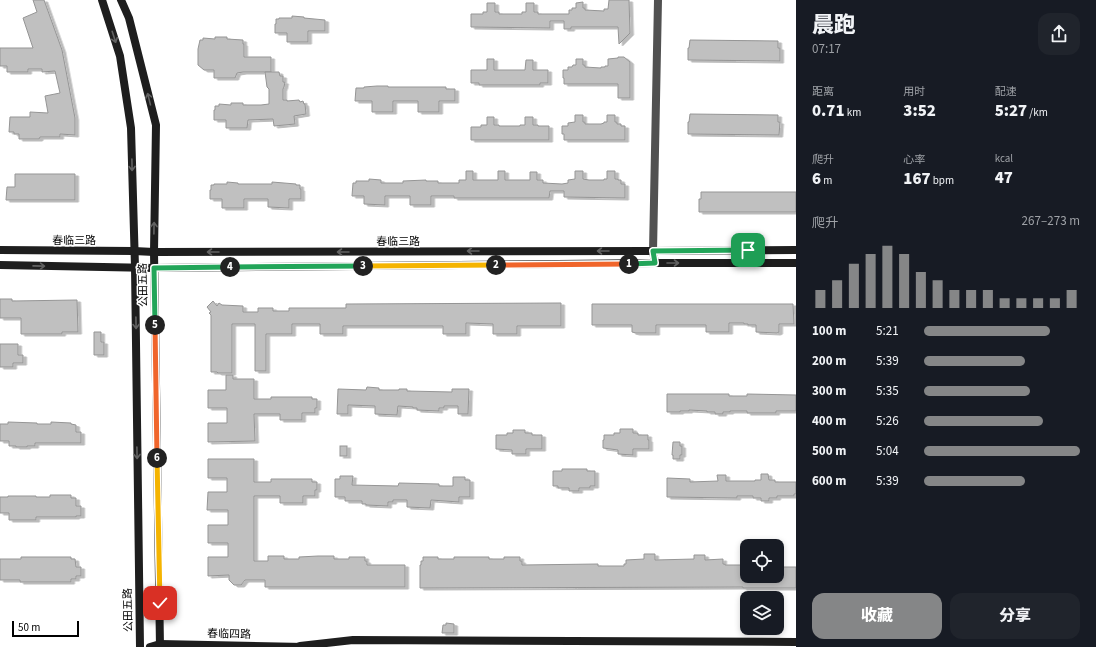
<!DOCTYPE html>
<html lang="zh">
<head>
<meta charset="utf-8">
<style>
  :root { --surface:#171b24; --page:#20242c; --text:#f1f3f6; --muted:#9ea1a6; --accent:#858687 }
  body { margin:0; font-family:"Source Sans 3","Noto Sans SC",sans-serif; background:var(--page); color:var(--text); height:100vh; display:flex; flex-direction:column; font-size:15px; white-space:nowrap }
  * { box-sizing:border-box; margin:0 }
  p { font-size:13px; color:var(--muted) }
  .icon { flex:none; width:22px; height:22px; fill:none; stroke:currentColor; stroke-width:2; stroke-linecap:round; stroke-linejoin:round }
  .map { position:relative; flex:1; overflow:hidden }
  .details { display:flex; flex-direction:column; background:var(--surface); width:300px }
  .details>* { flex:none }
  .fabs { position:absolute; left:740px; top:539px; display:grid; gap:8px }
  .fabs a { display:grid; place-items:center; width:44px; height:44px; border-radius:8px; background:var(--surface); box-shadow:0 2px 6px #0003; font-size:20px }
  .scale { position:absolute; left:12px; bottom:10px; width:67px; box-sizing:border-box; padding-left:4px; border:2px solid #000; border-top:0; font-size:11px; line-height:14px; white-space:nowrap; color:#000; -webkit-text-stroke:3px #fff; paint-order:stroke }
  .pin { position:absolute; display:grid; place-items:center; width:34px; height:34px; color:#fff; margin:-17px; border-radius:8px; box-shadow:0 2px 6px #0006 }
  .km { position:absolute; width:20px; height:20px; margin:-10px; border-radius:50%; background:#222; color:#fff; font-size:11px; line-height:20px; text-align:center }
  .round { display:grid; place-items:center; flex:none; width:42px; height:42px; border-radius:12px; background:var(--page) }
  .summary { display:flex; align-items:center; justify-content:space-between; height:68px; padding:0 16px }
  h1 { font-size:22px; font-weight:800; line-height:30px }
  .figures { display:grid; grid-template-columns:repeat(3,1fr); gap:6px; height:68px; padding:4px 16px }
  .figures div { display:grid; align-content:center }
  .figures b { font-size:17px; font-weight:800 }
  .figures small { font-size:11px; font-weight:400 }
  .figures p { font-size:11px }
  .chart { height:112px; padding:8px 16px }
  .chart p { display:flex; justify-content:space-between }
  .chart svg { width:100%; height:72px; margin-top:4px; stroke:var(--accent); stroke-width:6 }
  .action { display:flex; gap:8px; margin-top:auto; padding:8px 16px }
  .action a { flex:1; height:46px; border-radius:12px; background:var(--accent); color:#fff; font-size:16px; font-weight:800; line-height:46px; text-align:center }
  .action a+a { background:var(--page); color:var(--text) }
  ul { padding:0 16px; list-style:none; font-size:13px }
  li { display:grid; grid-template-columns:64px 48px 1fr; align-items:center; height:30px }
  li i { height:10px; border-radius:5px; background:var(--accent) }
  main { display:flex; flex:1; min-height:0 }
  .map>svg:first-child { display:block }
</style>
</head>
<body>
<main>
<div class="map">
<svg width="796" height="647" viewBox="0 0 796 647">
  <defs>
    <filter id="shadow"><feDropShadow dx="3.5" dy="2" stdDeviation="0" flood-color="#0004"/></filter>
  </defs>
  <rect width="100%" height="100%" fill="#fff"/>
  <g fill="#c0c0c0" stroke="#959595" filter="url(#shadow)">
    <path d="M33 0H44L62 50 75 118V135L60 134V137H40L39 139H19V134H14V132H9L10 117H30V112L48 113 45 96 60 93 55 71 42 72V69H28V72H7V66H0V48H33L23 18 37 12Z"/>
    <path d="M609 0H629L630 33 619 44 618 27H571V29H564V21H550V28L471 27V14H483V12H487V3H495V12H499V14H522V12H526V3H534V12H538V14H569V10H572V8H576V3L583 2V8H585V10L604 11V9H608Z"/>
    <path d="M292 16 304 17V18L325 20V31H308V42H287V33H275V24H276V19H279V18H292Z"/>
    <path d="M215 37H227V39L243 40V44H244V57H271V72H243L237 73 235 78H214V70H204L198 65V49L200 40H203V38L215 39Z"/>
    <path d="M690 40 778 41V48H780V61L688 60V48H689Z"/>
    <path d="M618 57H624L630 62V98H618V84H564V78H563V70H568V67H572L573 65H576V59H583V65H585V67L601 68V67H605V66H608V59L618 58Z"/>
    <path d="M487 59H494V70H525L526 60H533V70H548V83H540V85H479V83H471V70H487Z"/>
    <path d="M265 72H279L280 76H283V82H285L284 87 283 89V100H287V101L299 100 300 102 303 101 304 104H305L306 114 294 116 295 124 274 126 273 119 248 120 247 128H226V120H214V110H215V106H219V104L231 105V103H243V105H261L269 104V89L267 87Z"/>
    <path d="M377 86H388V87H446V89H455V101H439V112H418V101H393V112H372V101H355L356 88H364V87Z"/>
    <path d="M690 114 778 115V122H780L779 135 688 134V122H689Z"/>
    <path d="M575 115H583V122H585V124H601L604 123V122H607V115H615V122H617V124H621V126H625V140H564V134H562V126H568V123L575 122Z"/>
    <path d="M487 117H494V125H499V126H520V125H525V117H533V125H538V126H549V140H471V127H481V125H487Z"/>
    <path d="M466 171H473V180H498V171H505V180H530V172H537V180H543V183L562 184 568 183V180L575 179V171H583V179L589 180H604V179H607V171H615V179H618V180H621V184H625V198L564 197V191H550L549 198H454V196H431V205H410V196H385V205L364 204V196H352L353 183H356V181H369V179L381 180V183H403V181L426 180V181H438V183H459V180H466Z"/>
    <path d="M15 174H75V200H6L7 187H15Z"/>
    <path d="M227 182 238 183V184H272V182L296 184V185H300V189H301V199H289V208L268 207V199H244V208H222V199H210V190H211V185H214V184H227Z"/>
    <path d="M701 192H796V212H699V199H701Z"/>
    <path d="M0 299H12V301L77 300 78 332H62V334H21V318H0Z"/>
    <path d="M213 301 217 306 219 303 222 305 243 306V312H258V308H273V311H289V308H346V304L561 303V326H517V334H493V324L466 323V334H443V326H343V334H320V324H292V334H266V371H255V324H232V373H218L217 372H211V315L209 313 211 312 207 307Z"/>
    <path d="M592 304H793L794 324H779V332L777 333 756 332V325H748V324H744V323H729V332H706V325H656V333H636L632 332V325H592Z"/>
    <path d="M94 332H101V342H104V355H94Z"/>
    <path d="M0 344H18V355H23V363H13V367H0Z"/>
    <path d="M226 375H233V379H254V399H271V397H312V399H317V408H315V413H302V420H280V414H254L255 441 208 442V423H227V408H208V390H226Z"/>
    <path d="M367 387 379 388V390H399V389H407V391L452 392V389H469L468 414H458V406H444V408H439V411L417 410V408H413V407L398 406 397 415 375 414V406L348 405V414H337L338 389 366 390Z"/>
    <path d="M667 394H729V396H747V394L796 395V411H776V413H747V411H730V412H723V414H715V412H707V411L689 410V411H680V412H667Z"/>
    <path d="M8 422 37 423V424H51V422L71 423V424L76 425V432H81V443H35V446H27V447H16V446H9V441H0V424H8Z"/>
    <path d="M620 429H633V433H638V435H648V440H649V449H633V455L618 454V450L603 448V440H604V435H614V433H620Z"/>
    <path d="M513 430H525V433H532V435H542V449H526V454H512V450L496 449V435H507V433H513Z"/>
    <path d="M673 442H680V446H682V455H680V459H673V455H672Z"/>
    <rect x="340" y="446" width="7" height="10"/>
    <path d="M208 459H254V482H271V479H312V482H317V490H315V496H303V503H280V496H254V561H268V556H284V559H299V557L318 556H334V559H349V557H365V561H367V565H405V587H265V580H245L241 585H234L229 580V575L208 576V557H228V543H208V525H228V510H207L208 492H227V478H208Z"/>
    <path d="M562 469H587V471H595V486H590V488H579V491H569V488H558V486H553V471H562Z"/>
    <path d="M761 474H768L769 480H775V482H796V494H794V496H777V498H769V501H761V498H753V496H737V498L667 497V478L690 479V482L718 481 717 475H726V481H755V480H761Z"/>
    <path d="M340 476H353L352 485 398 486 399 483 439 484V486H453V477H465V480H470V497H459V502L431 500 430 508 407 507V500H393V502H388V506L366 505V504H362V501H345V497H335V479H340Z"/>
    <path d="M50 495H71V498H76V506H81V516H76V517H36V520H9V513H0V497H8V496H36V497H50Z"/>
    <path d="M644 554H655V560L694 559V555H705V560L723 559V564H725V565H747V576H777V567H796V588H743V587L420 588V565H421V561H423V557H438V559H454V557H489V559H504V557H520V561H522V565L598 564V566H624V564H626V560L644 559Z"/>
    <path d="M21 557H71V559H75L76 567H81V576H76V579H71V582H20V580H0V559H21Z"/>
    <path d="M446 623 454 624V633H442L443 625H446Z"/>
  </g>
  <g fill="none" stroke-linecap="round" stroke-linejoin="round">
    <path stroke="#515151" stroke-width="8" d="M655 263 653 251 658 0"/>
    <g stroke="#1e1e1e" stroke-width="8">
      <path d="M102 0 120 56 131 128 135 267 140 647"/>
      <path d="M121 0 129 18 156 125 154 252 160 647"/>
      <path d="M0 250 134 251 154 252 653 251 796 250"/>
      <path d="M0 265 154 268 655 263H796"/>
      <path d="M300 646 353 640 796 642"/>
      <path d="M150 647 160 644 304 647"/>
    </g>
  </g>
  <defs><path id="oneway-shaft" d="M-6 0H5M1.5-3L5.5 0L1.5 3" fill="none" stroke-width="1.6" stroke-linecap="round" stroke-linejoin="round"/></defs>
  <g stroke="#626262">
    <use href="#oneway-shaft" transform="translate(114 37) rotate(72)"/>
    <use href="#oneway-shaft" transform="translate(149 99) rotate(-104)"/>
    <use href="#oneway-shaft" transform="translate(132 165) rotate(89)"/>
    <use href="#oneway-shaft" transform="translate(154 228) rotate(-89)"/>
    <use href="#oneway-shaft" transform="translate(473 251) rotate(180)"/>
    <use href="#oneway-shaft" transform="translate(603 251) rotate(180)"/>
    <use href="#oneway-shaft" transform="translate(213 252) rotate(180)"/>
    <use href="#oneway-shaft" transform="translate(343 252) rotate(180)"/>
    <use href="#oneway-shaft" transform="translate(673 263)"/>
    <use href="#oneway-shaft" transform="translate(39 266) rotate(1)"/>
    <use href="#oneway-shaft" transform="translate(136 323) rotate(89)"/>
    <use href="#oneway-shaft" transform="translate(137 453) rotate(89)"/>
  </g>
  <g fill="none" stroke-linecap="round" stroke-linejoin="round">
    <g stroke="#fff" stroke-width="8">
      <path id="split-1" d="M629 264 655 263 653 251 748 250"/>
    </g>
    <g stroke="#fff" stroke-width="8">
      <path id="split-2" d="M496 265 629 264"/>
    </g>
    <g stroke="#fff" stroke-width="8">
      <path id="split-3" d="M363 266 496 265"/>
    </g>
    <g stroke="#fff" stroke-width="8">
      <path id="split-4" d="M230 267 363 266"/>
    </g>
    <g stroke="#fff" stroke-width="8">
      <path id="split-5" d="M155 325 154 268 230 267"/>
    </g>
    <g stroke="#fff" stroke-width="8">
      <path id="split-6" d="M155 325 157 458"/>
    </g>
    <g stroke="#fff" stroke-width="8">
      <path id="split-7" d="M157 458 160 603"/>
    </g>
    <use href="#split-1" stroke="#22a559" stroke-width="5"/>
    <use href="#split-2" stroke="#f0652b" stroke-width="5"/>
    <use href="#split-3" stroke="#f5b400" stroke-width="5"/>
    <use href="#split-4" stroke="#22a559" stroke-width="5"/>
    <use href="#split-5" stroke="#22a559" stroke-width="5"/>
    <use href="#split-6" stroke="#f0652b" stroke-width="5"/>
    <use href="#split-7" stroke="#f5b400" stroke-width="5"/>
  </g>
  <g text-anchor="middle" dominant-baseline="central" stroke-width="3" stroke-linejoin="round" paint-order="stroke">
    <g font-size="11" fill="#000" stroke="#fff">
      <text x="74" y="240">春临三路</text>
      <text x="398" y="241">春临三路</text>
      <text transform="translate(143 285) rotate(-91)">公田五路</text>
      <text transform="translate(128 610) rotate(-91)">公田五路</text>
      <text transform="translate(229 634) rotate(1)">春临四路</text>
    </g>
  </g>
</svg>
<div class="fabs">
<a><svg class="icon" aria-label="locate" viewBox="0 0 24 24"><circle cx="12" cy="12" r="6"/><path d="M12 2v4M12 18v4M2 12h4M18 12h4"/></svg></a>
<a><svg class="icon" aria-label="layers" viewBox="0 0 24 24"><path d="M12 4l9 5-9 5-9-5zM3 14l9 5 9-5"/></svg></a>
</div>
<div class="scale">50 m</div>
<div class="pin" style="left:748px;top:250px;background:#1e9e55"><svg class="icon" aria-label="arrive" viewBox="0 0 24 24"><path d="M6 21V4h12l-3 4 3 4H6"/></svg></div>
<div class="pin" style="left:160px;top:603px;background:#d93025"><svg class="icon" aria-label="check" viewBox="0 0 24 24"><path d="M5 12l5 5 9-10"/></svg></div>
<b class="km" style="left:629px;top:264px">1</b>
<b class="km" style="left:496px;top:265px">2</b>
<b class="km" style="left:363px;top:266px">3</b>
<b class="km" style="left:230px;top:267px">4</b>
<b class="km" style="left:155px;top:325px">5</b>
<b class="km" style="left:157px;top:458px">6</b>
</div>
<section class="details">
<div class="summary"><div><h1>晨跑</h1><p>07:17</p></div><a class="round"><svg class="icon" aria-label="share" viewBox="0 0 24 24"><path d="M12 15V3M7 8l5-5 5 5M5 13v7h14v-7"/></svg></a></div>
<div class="figures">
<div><p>距离</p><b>0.71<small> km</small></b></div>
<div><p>用时</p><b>3:52</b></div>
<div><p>配速</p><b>5:27<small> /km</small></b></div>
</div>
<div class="figures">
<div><p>爬升</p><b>6<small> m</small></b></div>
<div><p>心率</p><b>167<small> bpm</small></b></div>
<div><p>kcal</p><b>47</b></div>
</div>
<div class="chart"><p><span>爬升</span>267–273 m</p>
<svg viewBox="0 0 160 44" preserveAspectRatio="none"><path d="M5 44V33M15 44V27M25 44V17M35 44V11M45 44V6M55 44V11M65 44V22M75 44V27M85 44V33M95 44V33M105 44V33M115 44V38M125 44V38M135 44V38M145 44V38M155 44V33"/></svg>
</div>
<ul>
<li><b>100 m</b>5:21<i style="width:81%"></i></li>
<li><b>200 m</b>5:39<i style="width:65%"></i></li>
<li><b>300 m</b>5:35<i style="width:68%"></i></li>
<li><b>400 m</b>5:26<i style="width:76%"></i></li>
<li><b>500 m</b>5:04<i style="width:100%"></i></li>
<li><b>600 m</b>5:39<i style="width:65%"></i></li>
</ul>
<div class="action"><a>收藏</a><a>分享</a></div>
</section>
</main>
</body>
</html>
